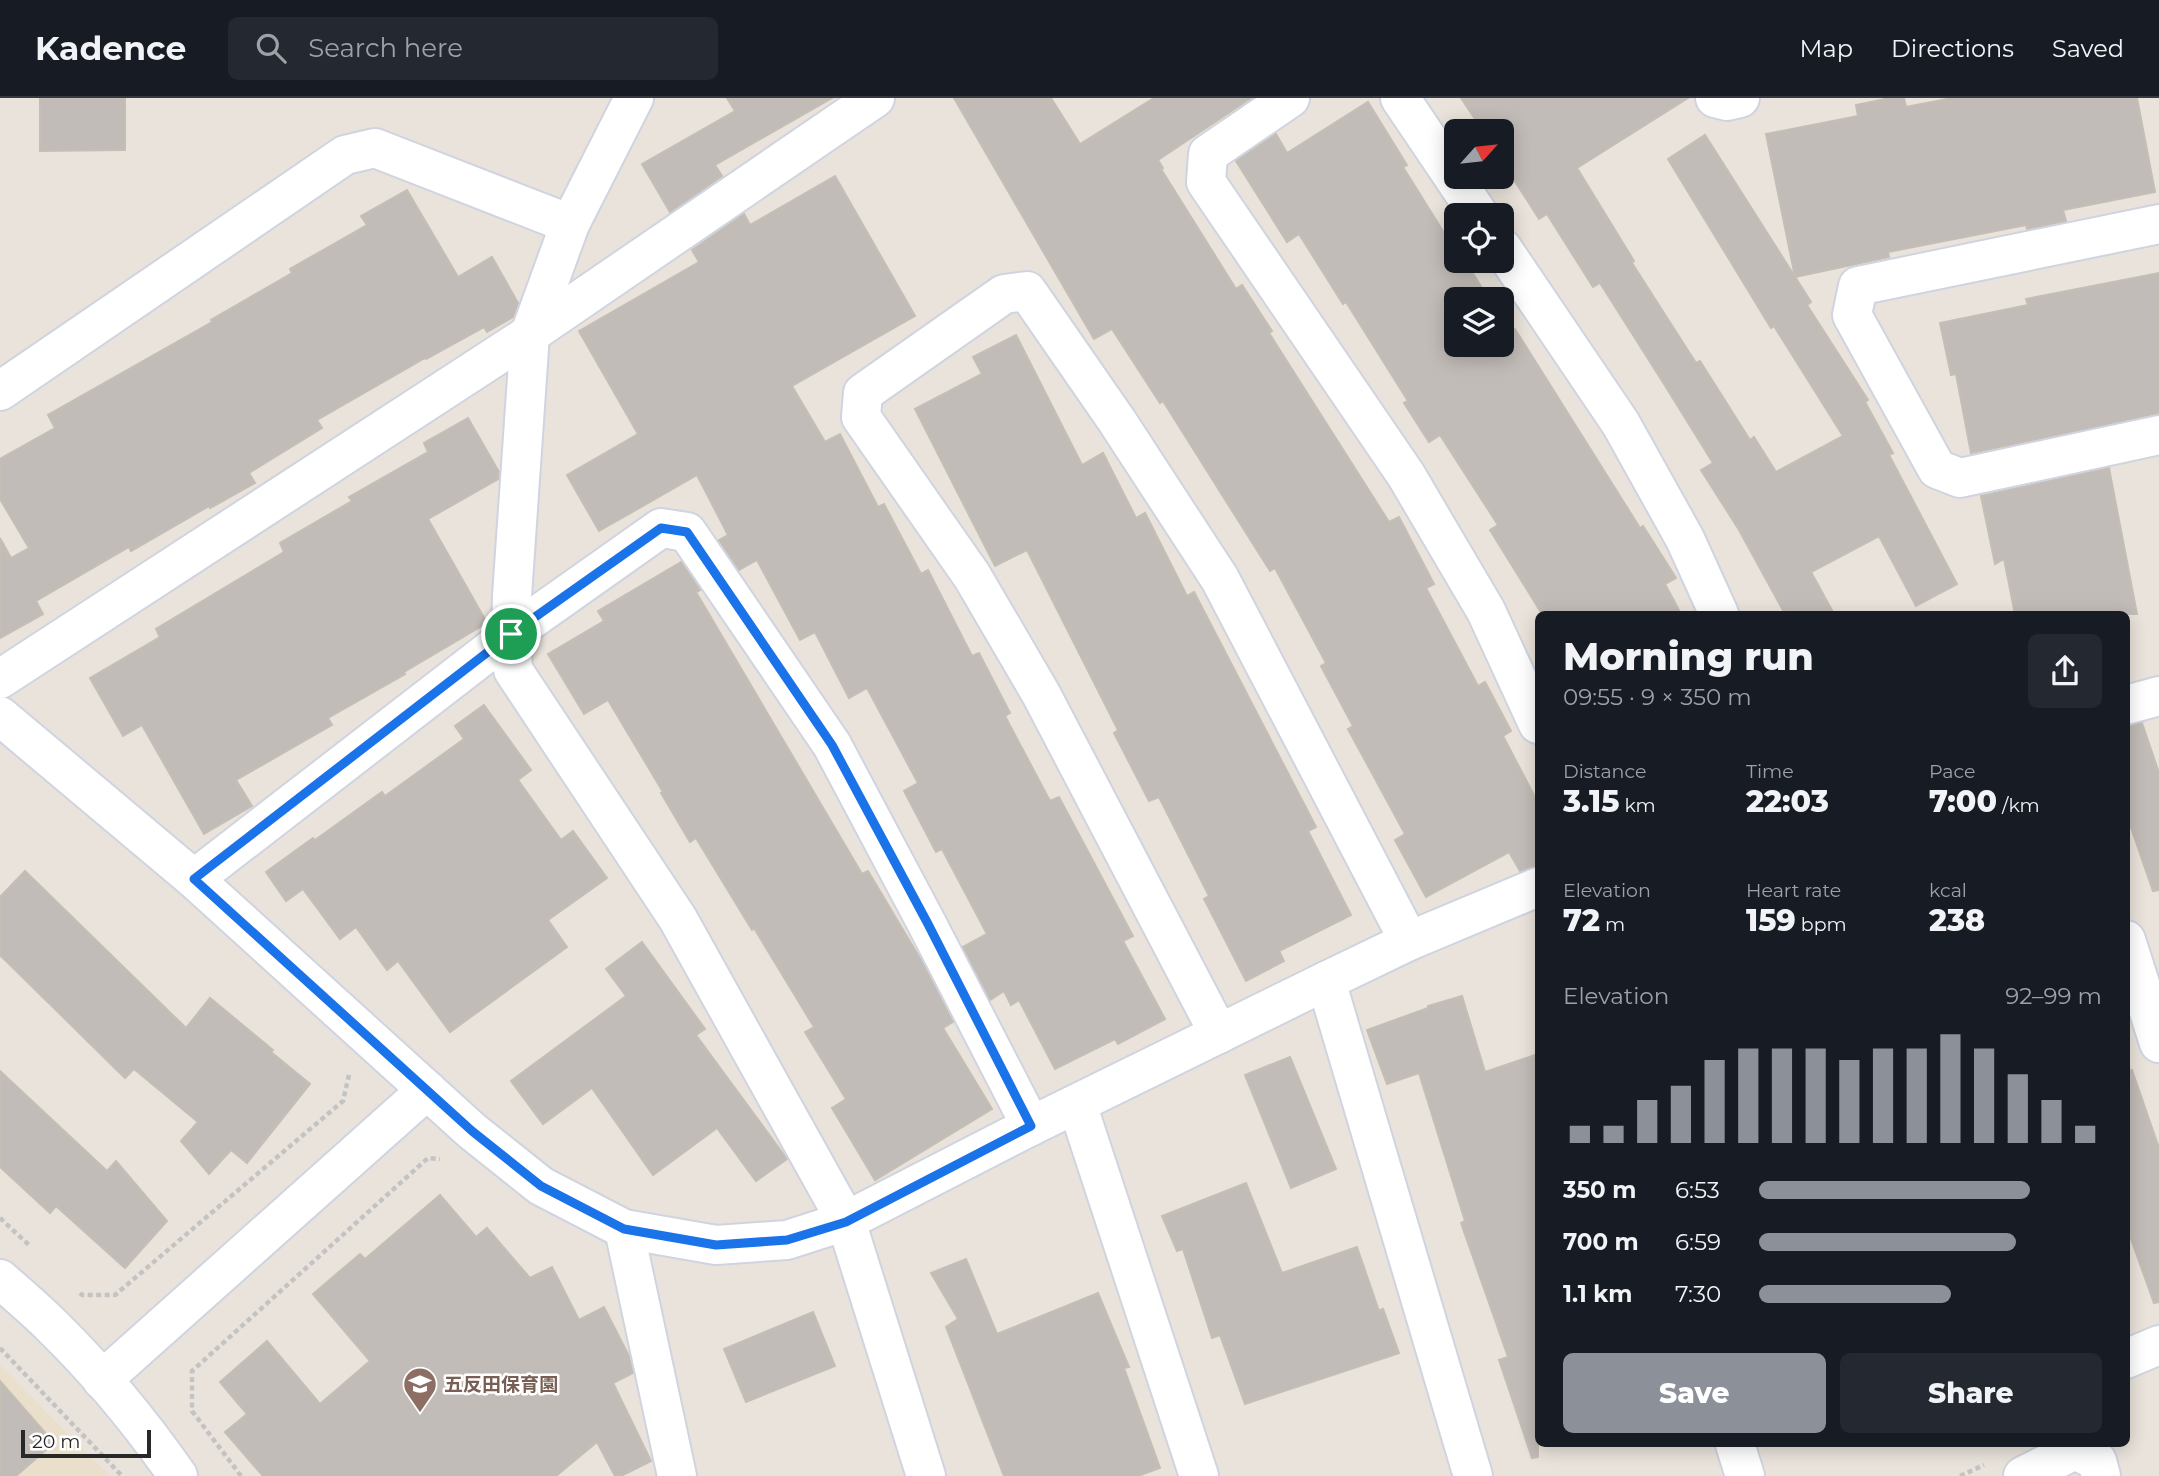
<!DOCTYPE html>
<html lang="en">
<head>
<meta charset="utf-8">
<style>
  :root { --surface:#171b24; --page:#242831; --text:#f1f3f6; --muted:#9ea1a6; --line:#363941; --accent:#8c9099 }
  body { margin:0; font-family:Montserrat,"Noto Sans JP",sans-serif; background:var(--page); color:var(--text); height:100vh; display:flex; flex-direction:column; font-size:26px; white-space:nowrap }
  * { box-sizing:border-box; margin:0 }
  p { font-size:23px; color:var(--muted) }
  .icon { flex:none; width:38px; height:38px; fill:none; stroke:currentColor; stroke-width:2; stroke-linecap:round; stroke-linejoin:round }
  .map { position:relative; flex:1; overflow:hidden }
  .sheet { position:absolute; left:1535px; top:513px; width:595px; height:836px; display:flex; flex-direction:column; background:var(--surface); border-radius:10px; box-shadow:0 4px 18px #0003 }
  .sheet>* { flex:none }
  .needle { width:46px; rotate:63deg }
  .controls { position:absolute; left:1444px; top:21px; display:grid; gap:14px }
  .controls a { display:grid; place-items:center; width:70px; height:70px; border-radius:10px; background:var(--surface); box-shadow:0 4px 18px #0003; font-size:35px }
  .scale { position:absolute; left:21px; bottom:18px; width:130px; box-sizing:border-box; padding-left:7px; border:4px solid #282828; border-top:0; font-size:19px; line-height:24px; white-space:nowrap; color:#282828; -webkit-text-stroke:5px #fff; paint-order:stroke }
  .pin { position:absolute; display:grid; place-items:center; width:60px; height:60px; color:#fff; margin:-30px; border:4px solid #fff; border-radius:50%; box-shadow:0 2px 7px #0007 }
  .round { display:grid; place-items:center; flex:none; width:74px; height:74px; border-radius:10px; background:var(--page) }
  .headline { display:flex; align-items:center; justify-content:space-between; height:119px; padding:0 28px }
  h1 { font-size:38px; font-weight:800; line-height:52px }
  .figures { display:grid; grid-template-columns:repeat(3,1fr); gap:10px; height:119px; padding:7px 28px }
  .figures div { display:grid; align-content:center }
  .figures b { font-size:30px; font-weight:800 }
  .figures small { font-size:19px; font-weight:400 }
  .figures p { font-size:19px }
  .chart { height:196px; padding:14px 28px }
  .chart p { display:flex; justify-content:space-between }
  .chart svg { width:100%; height:126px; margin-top:7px; stroke:var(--accent); stroke-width:6 }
  .cta { display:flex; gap:14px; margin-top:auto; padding:14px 28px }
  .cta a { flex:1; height:80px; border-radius:10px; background:var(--accent); color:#fff; font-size:28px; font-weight:800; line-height:80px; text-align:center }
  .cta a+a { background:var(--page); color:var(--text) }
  ul { padding:0 28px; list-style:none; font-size:23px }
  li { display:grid; grid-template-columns:112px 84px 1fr; align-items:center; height:52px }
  li i { height:18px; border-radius:9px; background:var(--accent) }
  header { display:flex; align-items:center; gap:42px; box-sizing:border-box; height:98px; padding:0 35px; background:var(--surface); border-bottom:2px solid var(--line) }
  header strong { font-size:33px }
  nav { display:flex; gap:38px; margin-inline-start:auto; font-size:24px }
  .search { width:490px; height:63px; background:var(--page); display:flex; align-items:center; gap:18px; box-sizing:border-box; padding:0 24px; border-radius:10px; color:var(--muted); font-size:26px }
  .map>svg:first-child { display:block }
</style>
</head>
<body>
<header>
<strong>Kadence</strong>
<div class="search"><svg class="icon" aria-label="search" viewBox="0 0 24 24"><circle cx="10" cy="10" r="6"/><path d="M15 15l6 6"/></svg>Search here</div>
<nav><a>Map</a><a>Directions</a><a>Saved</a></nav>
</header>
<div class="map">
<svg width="2159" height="1378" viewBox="0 0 2159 1378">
  <rect width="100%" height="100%" fill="#e9e3db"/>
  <path fill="#eadfcb" d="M0 1267 41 1309 110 1378H0Z"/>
  <g fill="#c2bcb8" stroke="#c4beb5" stroke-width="2">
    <path d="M40 0H125V52L40 53Z"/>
    <path d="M727 0H832L715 67 722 78 670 114 642 66 735 13Z"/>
    <path d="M954 0H1051L1080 46 1154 0H1251L1158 62 1163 70 1161 71 1236 191 1242 187 1272 233 1269 235 1389 424 1399 419 1434 486 1426 490 1478 588 1485 584 1511 633 1503 638 1538 705V768L1520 773 1509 754 1426 799 1395 742 1405 736 1348 631 1353 628 1321 568 1326 565 1275 470 1270 473 1163 303 1160 305 1112 231 1094 241Z"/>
    <path d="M1461 0H1688L1577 70 1634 163 1632 165 1696 265 1700 263 1750 342 1754 339 1776 374 1843 338 1774 228 1771 230 1668 61 1705 37 1811 204 1807 207 1868 302 1865 304 1893 355 1889 357 1957 486 1916 508 1879 438 1811 474 1834 516H1785L1739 432 1701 372 1713 365 1664 286 1600 185 1593 189 1547 116 1539 121 1502 63V33H1483Z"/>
    <path d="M1890 0H1904L1906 9 1952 0H2137L2155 94 2063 112 2066 123 2027 131 2026 127 1888 154 1889 159 1795 179 1766 36 1858 18 1856 7Z"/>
    <path d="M1368 4 1407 67 1403 69 1456 154V163H1465L1489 201H1456V247H1502V221L1510 234 1515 231 1640 430 1643 428 1676 480 1665 486 1681 516H1542L1490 432 1498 427 1440 337 1429 344 1404 305 1408 303 1346 204 1343 206 1299 136 1287 144 1236 63 1276 36 1287 55Z"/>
    <path d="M835 78 915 218 792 288 825 344 840 336 878 409 884 406 921 476 928 472 972 558 979 555 1010 615 1005 618 1050 703 1059 699 1133 838 1123 843 1165 921 1118 946 1115 941 1055 971 1019 902 1011 907 1004 893 990 902 963 849 987 836 942 751 936 754 904 693 918 685 867 590 849 600 815 534 800 542 757 462 739 472 719 442 728 437 697 377 599 433 567 377 638 336 579 233 699 164 692 152 744 116 750 127Z"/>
    <path d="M407 92 458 179 492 159 518 205 513 219 487 234 484 229 426 261 425 260 317 322 322 330 249 375 255 385 210 410 209 408 131 453 129 449 36 503 43 516 0 540V440L11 460 29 450 0 401V361L55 330 48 317 212 224 211 222 292 175 290 171 367 127 361 118Z"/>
    <path d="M2159 175V316L1971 355 1956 276 1951 277 1940 225 2028 207 2026 201Z"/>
    <path d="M1016 237 1082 367 1103 355 1136 420 1145 415 1187 498 1194 494 1316 729 1308 733 1351 817 1279 853 1284 863 1246 883 1204 801 1209 798 1159 699 1149 703 1114 635 1118 632 1027 452 995 468 915 311 982 276 973 259Z"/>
    <path d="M468 320 499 374 498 381 428 421 487 525 404 574 405 576 328 620 332 627 236 682 252 708 204 736 142 627 123 638 90 580 160 539 156 531 284 454 280 445 352 403 349 399 428 354 424 345Z"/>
    <path d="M2109 370 2137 516H2015L2004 461 1995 466 1981 398Z"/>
    <path d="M681 464 700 492 696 494 862 776 868 773 921 862 953 924 943 930 992 1011 875 1082 832 1010 846 1001 805 934 814 929 754 830 752 832 696 740 690 744 661 695 663 694 608 602 584 616 548 556 604 523 598 513Z"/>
    <path d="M484 607 531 672 518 682 561 742 573 733 607 780 548 822 567 849 450 934 398 863 387 872 356 829 340 841 303 791 286 803 266 774 313 740 315 742 382 694 385 698 464 641 455 628Z"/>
    <path d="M2142 625 2159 675V792L2153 793 2126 715V628Z"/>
    <path d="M25 773 186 930 210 900 273 952 271 954 310 986 247 1065 231 1052 209 1076 181 1043 198 1024 134 971 125 980 0 857V799Z"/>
    <path d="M642 844 705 931 696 937 787 1061 756 1083 717 1030 653 1077 592 990 543 1026 511 983 626 898 606 871Z"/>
    <path d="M1462 898 1485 974 1538 956V1359L1532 1360 1499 1262 1508 1259 1461 1125 1465 1123 1419 975 1387 986 1367 932 1428 910V908Z"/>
    <path d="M1290 959 1336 1071 1291 1090 1245 977Z"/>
    <path d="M2132 972 2159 1050V1204L2154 1205 2126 1127V973Z"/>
    <path d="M0 973 107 1073 116 1063 167 1123 125 1170 56 1108 50 1115 0 1069Z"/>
    <path d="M1246 1085 1282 1175 1357 1149 1379 1213 1383 1211 1399 1255 1245 1306 1220 1237 1212 1240 1183 1151 1177 1153 1162 1118Z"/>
    <path d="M440 1097 476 1139 487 1130 530 1180 552 1169 579 1222 604 1209 629 1258 633 1275 613 1285 651 1363 621 1378H615L597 1344 556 1378H263L225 1334 247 1316 220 1284 267 1243 320 1306 370 1263 313 1196 360 1156 365 1161Z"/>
    <path d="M966 1161 997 1236 1098 1195 1129 1269 1124 1270 1160 1370 1138 1378H1004L946 1229 958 1221 931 1175Z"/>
    <path d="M813 1214 835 1268 746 1304 724 1251Z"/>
    <path d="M0 1283 54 1345 16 1378H0Z"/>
  </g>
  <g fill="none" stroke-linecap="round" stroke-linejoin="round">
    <g stroke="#d0d4e0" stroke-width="42">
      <g id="street">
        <path d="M634 0 570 126 530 236 512 498 511 536 513 572 678 821 846 1123 926 1378"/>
        <path d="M1290 0 1208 56 1206 84 1406 377 1486 513 1538 626"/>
        <path d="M1400 0 1479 117"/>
        <path d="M1715 0 1727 3 1740 0"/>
        <path d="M2159 126 1858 188 1852 217 1937 371 1960 380 2159 337"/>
        <path d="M1502 150 1621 326 1685 441 1719 516"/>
        <path d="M0 293 345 57 375 50 570 126"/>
        <path d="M0 581 530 236 875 0"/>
        <path d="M194 781 511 536 661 430 687 434 832 647 927 826 1031 1028"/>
        <path d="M2126 842 2159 945"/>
        <path d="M1326 883 1473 1378"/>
        <path d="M1219 936 1041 596 972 478 861 319 863 295 1004 196 1027 193 1117 323 1220 481 1409 843"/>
        <path d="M1077 1006 1199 1378"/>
        <path d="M624 1131 677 1378"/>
        <path d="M2126 1261 2159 1247"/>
        <path d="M1735 1346 1745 1378"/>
        <path d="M2023 1378 2075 1352 2097 1363 2101 1378"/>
      </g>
    </g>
    <g stroke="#d0d4e0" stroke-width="42">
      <g id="secondary">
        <path d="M2126 607 2159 598"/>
        <path d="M0 618 194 781 472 1033 541 1088 624 1131 716 1147 787 1142 846 1123 1031 1028 1326 883 1409 843 1538 789"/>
        <path d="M0 1181C17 1196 36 1212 52 1228 99 1274 141 1325 178 1378"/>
        <path d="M102 1282 427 992"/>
      </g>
    </g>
    <g stroke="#c3c3c3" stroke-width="4.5" stroke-dasharray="5 3.5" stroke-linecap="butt">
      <path d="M0 1120 30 1148"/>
      <path d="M80 1195 82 1197H115L343 1003 349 977"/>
      <path d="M0 1250 122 1378"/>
      <path d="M241 1378 192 1313V1273L428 1060 440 1061"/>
      <path d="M1960 1378 1984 1367"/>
    </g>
    <use href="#street" stroke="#fff" stroke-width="38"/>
    <use href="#secondary" stroke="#fff" stroke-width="38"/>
  </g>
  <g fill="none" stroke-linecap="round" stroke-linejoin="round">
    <g stroke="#fff" stroke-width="14">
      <path id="route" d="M661 430 687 434 832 647 928 826 1031 1028 846 1124 787 1142 716 1147 624 1131 541 1088 472 1033 194 781 511 536Z"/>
    </g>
    <use href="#route" stroke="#1a73e8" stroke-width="9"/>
  </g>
  <defs>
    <g id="school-pin" transform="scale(1.75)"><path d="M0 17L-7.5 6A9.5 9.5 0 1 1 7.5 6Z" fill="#8d6e63" stroke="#fff"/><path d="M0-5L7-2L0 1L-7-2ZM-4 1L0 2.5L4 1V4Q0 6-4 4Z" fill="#fff"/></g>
  </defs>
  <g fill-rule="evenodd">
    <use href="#school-pin" x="420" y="1286"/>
  </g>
  <g text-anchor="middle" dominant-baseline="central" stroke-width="5" stroke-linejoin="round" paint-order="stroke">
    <g font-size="19" font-weight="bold" fill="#785e54" stroke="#fff" text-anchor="start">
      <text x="444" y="1286">五反田保育園</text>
    </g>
  </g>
</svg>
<div class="controls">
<a><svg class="needle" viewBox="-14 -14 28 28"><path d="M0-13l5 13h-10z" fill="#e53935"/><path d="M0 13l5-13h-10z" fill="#9ea1a6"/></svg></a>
<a><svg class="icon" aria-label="locate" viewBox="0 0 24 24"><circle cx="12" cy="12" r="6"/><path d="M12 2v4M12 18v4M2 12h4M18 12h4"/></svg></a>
<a><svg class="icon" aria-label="layers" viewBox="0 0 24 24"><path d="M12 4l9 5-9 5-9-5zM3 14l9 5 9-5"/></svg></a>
</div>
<div class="scale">20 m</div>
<div class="pin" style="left:511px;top:536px;background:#1e9e55"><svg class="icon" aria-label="arrive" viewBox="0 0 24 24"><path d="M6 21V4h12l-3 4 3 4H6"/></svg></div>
<section class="sheet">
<div class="headline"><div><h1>Morning run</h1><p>09:55 · 9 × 350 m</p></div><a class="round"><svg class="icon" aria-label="share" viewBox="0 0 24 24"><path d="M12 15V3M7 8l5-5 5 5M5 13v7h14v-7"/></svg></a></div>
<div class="figures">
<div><p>Distance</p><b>3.15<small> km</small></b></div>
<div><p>Time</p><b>22:03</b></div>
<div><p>Pace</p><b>7:00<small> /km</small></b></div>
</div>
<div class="figures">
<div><p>Elevation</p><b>72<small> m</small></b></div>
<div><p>Heart rate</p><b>159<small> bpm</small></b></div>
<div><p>kcal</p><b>238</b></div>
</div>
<div class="chart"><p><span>Elevation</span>92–99 m</p>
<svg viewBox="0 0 160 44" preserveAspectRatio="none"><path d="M5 44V38M15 44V38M25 44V29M35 44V24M45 44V15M55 44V11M65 44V11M75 44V11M85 44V15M95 44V11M105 44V11M115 44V6M125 44V11M135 44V20M145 44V29M155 44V38"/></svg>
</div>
<ul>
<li><b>350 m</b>6:53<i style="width:79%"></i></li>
<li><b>700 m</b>6:59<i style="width:75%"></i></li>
<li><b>1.1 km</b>7:30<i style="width:56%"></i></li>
</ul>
<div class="cta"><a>Save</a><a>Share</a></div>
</section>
</div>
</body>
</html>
